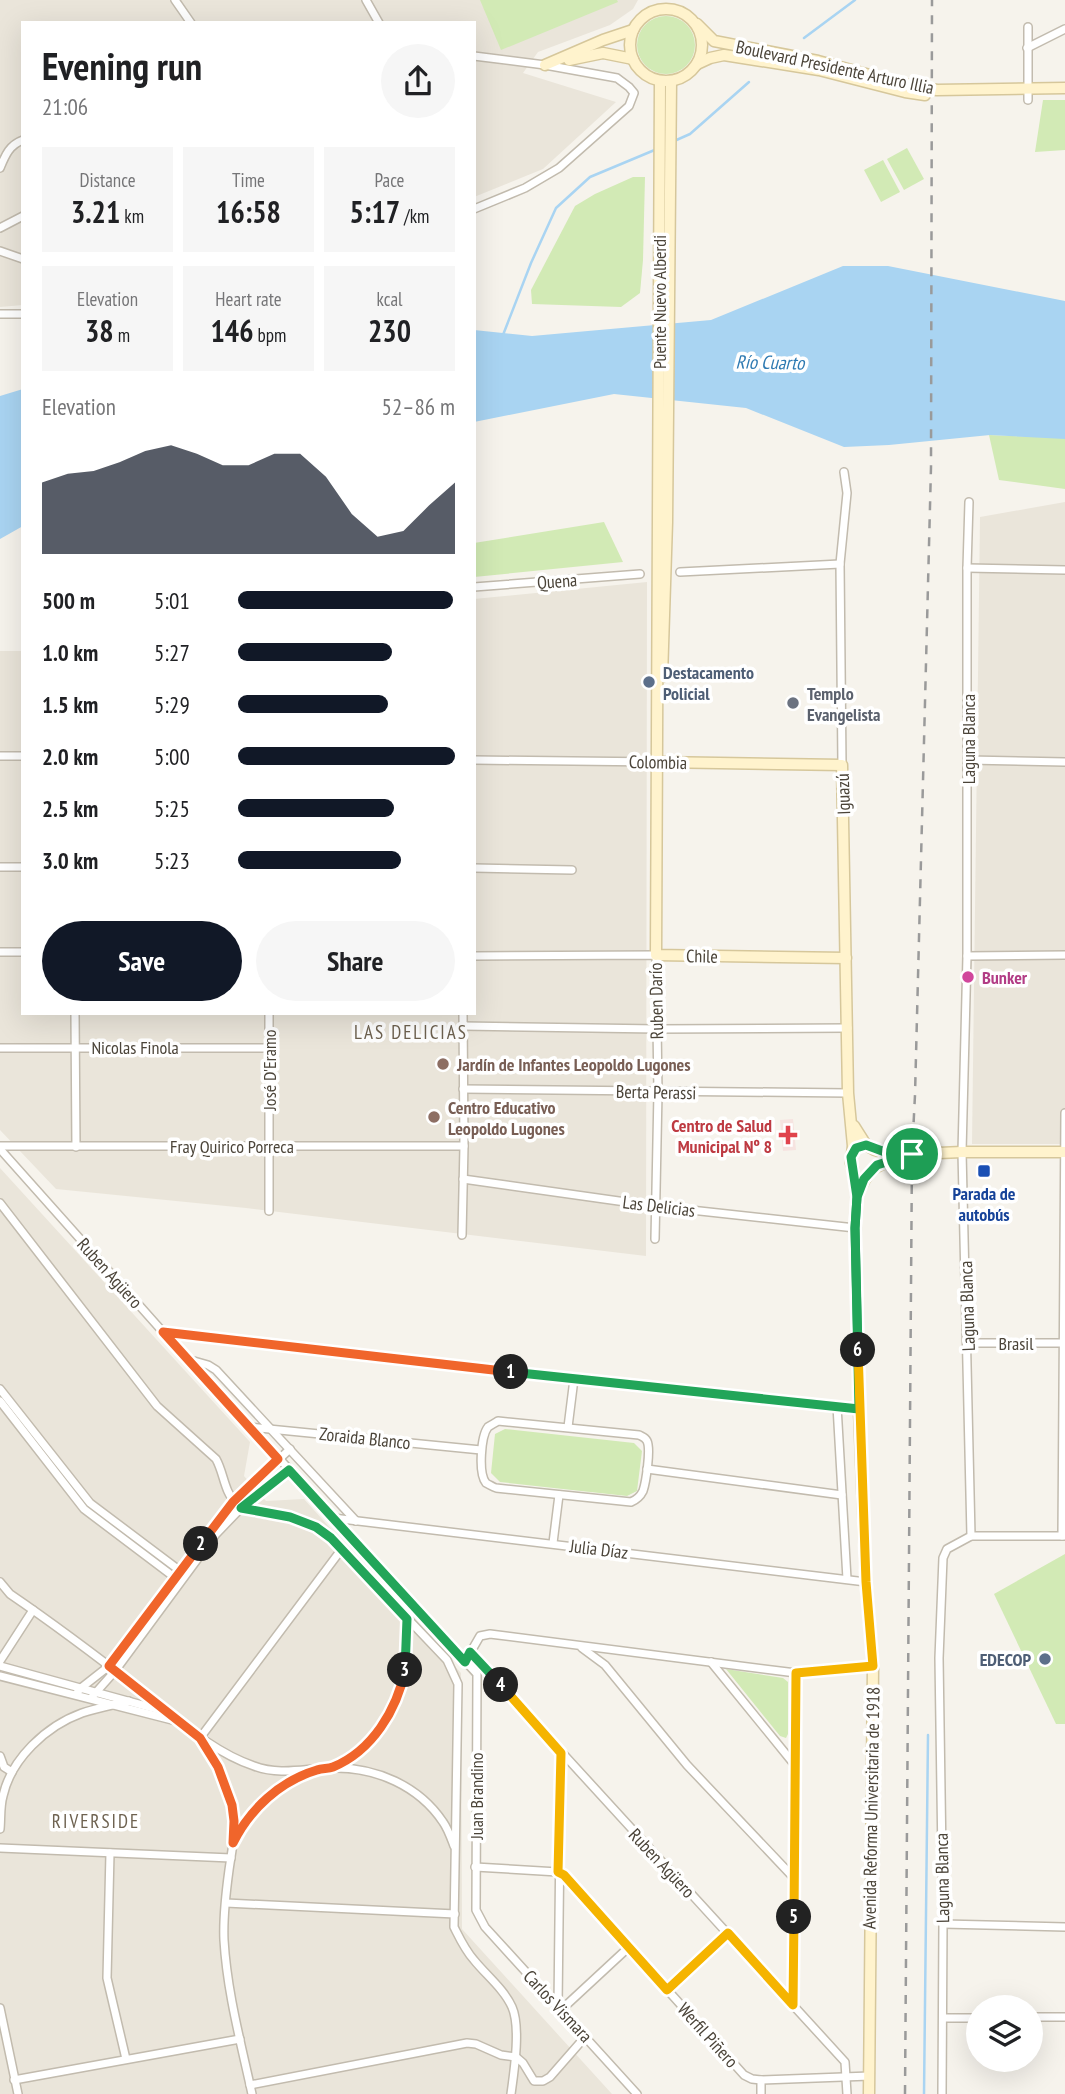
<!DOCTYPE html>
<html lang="en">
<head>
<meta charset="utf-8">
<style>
  :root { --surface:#fff; --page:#f6f6f6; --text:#202124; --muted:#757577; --accent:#111827 }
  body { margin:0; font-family:"PT Sans Narrow",sans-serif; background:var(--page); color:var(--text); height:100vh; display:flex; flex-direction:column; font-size:26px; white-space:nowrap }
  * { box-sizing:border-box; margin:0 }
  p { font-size:23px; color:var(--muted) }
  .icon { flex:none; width:38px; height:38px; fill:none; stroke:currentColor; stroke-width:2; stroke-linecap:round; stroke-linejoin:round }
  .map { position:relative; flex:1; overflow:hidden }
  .panel { position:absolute; left:21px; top:21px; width:455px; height:994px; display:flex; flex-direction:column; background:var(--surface); border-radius:0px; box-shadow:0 7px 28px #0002 }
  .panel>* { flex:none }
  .controls { position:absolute; left:966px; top:1995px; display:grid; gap:14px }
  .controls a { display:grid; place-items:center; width:77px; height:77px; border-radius:50%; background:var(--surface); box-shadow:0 7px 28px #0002; font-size:35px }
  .pin { position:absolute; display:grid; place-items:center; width:60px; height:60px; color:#fff; margin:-30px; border:4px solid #fff; border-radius:50%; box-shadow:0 2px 7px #0007 }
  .km { position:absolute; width:35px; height:35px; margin:-18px; border-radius:50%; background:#222; color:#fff; font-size:19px; line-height:35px; text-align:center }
  .round { display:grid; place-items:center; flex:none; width:74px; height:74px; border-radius:37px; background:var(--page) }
  .overview { display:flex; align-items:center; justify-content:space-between; height:119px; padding:0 21px }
  h1 { font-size:38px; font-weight:600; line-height:52px }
  .stats { display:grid; grid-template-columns:repeat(3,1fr); gap:10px; height:119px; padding:7px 21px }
  .stats div { display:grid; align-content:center; border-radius:0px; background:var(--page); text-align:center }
  .stats b { font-size:30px; font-weight:600 }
  .stats small { font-size:19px; font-weight:400 }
  .stats p { font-size:19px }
  .chart { height:196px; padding:14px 21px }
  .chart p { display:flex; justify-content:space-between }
  .chart svg { width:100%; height:126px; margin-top:7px; fill:var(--accent); opacity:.7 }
  .action { display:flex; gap:14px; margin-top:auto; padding:14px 21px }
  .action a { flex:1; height:80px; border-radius:42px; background:var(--accent); color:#fff; font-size:28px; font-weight:600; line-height:80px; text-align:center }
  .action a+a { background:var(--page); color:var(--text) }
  ul { padding:0 21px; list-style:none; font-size:23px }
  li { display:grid; grid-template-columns:112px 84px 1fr; align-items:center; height:52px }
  li i { height:18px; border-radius:9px; background:var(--accent) }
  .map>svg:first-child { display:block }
</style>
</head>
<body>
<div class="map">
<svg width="1065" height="2094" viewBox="0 0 1065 2094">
  <rect width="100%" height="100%" fill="#f6f3ec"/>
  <g fill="#eae5da">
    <path d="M0 0H638L633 9 610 25 538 52 523 73 616 102 543 169 474 197V23H23V305L0 307Z"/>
    <path d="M1065 502V1144H972L980 517Z"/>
    <path d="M647 582 646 1256 246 1208 56 1189 0 1130V651H23V1013H474V599Z"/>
    <path d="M0 1168 250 1442 244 1476 266 1501 304 1499 461 1673 462 1929 612 2094H0Z"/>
  </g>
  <path fill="#f6e3e0" d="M793 1119 796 1150 783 1151 780 1120Z"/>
  <g fill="#d2eab5">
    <path d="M480 0H617L618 2 501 50Z"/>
    <circle cx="666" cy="45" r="29"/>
    <path d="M1043 100H1065V150L1035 152Z"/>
    <path d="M907 148 924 179 904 190 887 159Z"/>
    <path d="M883 160 900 192 881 202 864 170Z"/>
    <path d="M633 177H645L643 260 640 293 621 307 532 304 531 290 575 206 595 194Z"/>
    <path d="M989 435 1065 438V489L999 480Z"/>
    <path d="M604 522 623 562 474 577V543Z"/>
    <path d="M505 1429 634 1443 642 1451 637 1491 627 1496 500 1482 491 1473 495 1434Z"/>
    <path d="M1065 1554V1724H1056L994 1594Z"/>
    <path d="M726 1669 783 1678 788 1682V1734L786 1738 780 1736Z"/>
  </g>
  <g fill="#a9d4f2">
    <path d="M843 266H888L1065 301V439L990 435 889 445 844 447 746 408 614 394 474 422V330L532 336 711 320Z"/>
    <path d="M23 389V526L0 539V396Z"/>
  </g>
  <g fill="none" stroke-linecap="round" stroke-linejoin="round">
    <g stroke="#a9d4f2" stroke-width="2.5">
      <path d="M804 38 855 0"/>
      <path d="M672 142 690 134 749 82"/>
      <path d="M503 335 531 263 556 208 590 177 657 149"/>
      <path d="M924 2094 928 1735"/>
    </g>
    <g stroke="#c2bbae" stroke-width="10">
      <g id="street">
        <path d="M175 0 191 23"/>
        <path d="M366 0 379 23"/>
        <path d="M1028 27V100"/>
        <path d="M1027 48 1065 29"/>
        <path d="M474 56 545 65 617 78 629 87 634 93 629 106 559 168 525 188 474 209"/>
        <path d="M0 168C5 156 9 145 23 140"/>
        <path d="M0 228 23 216"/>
        <path d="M0 251 23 259"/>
        <path d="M0 314H23"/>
        <path d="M967 568 1065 570"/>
        <path d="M680 572 840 564"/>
        <path d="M474 587 640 574"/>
        <path d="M0 756H23"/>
        <path d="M474 760 658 762"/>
        <path d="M968 760 1065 762"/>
        <path d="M842 765 840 564 847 493 844 472"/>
        <path d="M0 867H23"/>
        <path d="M474 868 572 870"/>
        <path d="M0 952H23"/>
        <path d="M474 956 656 955 658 1092 655 1239"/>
        <path d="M967 956 1065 955"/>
        <path d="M75 1013 76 1147"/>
        <path d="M269 1013V1211"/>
        <path d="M463 1026 657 1029 848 1028"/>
        <path d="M0 1048H269"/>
        <path d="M463 1089 848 1093"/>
        <path d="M0 1146H464"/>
        <path d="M0 1149 163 1332 477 1674 476 1910 485 1927 637 2094"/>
        <path d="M463 1179 654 1206 855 1228"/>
        <path d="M0 1203 157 1406 216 1459C224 1473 224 1492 236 1503 248 1516 286 1515 303 1521 314 1524 322 1532 331 1538L447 1660 458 1684 454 1927C460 1939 465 1950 474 1960 486 1975 504 1989 512 2007 521 2027 514 2072 511 2094"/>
        <path d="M462 1235 464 1146 463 1013"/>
        <path d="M163 1332 859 1409"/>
        <path d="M968 1343H1065"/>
        <path d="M187 1359 208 1365 216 1370 356 1521"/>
        <path d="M0 1389 90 1503 183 1573"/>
        <path d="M0 1401 84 1509 178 1580"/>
        <path d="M837 1406 847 1579"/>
        <path d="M498 1421 639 1435C643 1437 645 1437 647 1441 651 1449 646 1482 643 1491 640 1497 636 1500 631 1502L496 1488C495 1488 486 1483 486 1483 478 1473 481 1436 488 1427 491 1425 495 1423 498 1421Z"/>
        <path d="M249 1427 481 1450"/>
        <path d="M568 1427 574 1379"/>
        <path d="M647 1469 842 1495"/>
        <path d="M333 1518 866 1582"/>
        <path d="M971 1536H1064"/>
        <path d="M1062 1536 1065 1113"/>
        <path d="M553 1543 559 1495"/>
        <path d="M0 1582 10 1594C57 1626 103 1661 148 1696 181 1722 213 1752 254 1766 281 1776 306 1768 333 1768 376 1767 419 1786 443 1822 448 1829 451 1838 454 1846"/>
        <path d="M582 1648 605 1665 687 1765 794 1878"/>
        <path d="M470 1652 845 2062 847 2094"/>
        <path d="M0 1661 33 1610"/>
        <path d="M465 1662 480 1636 490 1634 796 1673 873 1666"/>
        <path d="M711 1662 794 1764"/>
        <path d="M0 1666 164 1711"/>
        <path d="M0 1676 176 1721"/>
        <path d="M76 1694 81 1688 109 1666 233 1502 290 1449"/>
        <path d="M91 1698 115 1671 216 1534 241 1508 289 1470"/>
        <path d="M0 1756 4 1767 12 1772"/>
        <path d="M332 1767C346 1759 360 1750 372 1738 404 1708 407 1661 407 1620"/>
        <path d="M0 1829C1 1818 0 1806 3 1796 11 1759 46 1726 82 1713 97 1708 113 1705 129 1701"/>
        <path d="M235 1838C251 1807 280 1785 312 1772"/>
        <path d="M0 1848 231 1858"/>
        <path d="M110 1853 107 1978 126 2059"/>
        <path d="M475 1867 558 1872 564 1875 744 2075 752 2079 761 2080 870 2076"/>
        <path d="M226 1903 455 1914"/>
        <path d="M943 1924 1065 1927"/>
        <path d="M667 1990 728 1933"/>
        <path d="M793 2005 796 1673"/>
        <path d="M558 2006 561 1754"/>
        <path d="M0 2008 18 2094"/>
        <path d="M561 2010 629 1947"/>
        <path d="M1031 2017H1065"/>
        <path d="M943 2018H978"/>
        <path d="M14 2080 240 2039"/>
        <path d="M761 2080V2094"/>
        <path d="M250 2085 467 2043 476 2044 501 2055 516 2057 523 2063 534 2081H543L550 2077 585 2037"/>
        <path d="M252 2094C241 2043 227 1992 224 1940 223 1918 226 1892 229 1870 232 1849 237 1827 233 1806 227 1781 213 1759 200 1738L341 1550"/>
        <path d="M942 2094 943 1924 939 1658 943 1558 947 1549 971 1536 962 1152 967 956V568L969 502"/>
      </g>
    </g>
    <g stroke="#d6c79b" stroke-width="13">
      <g id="secondary">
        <circle cx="666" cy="45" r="36"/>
        <path d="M697 24 714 41 818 61 903 84 937 90 1065 88"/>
        <path d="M569 60 603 53 633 59"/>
        <path d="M697 64 710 58 724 55 819 70 905 92 925 95"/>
        <path d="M545 65 603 40 633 30"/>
        <path d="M660 81 656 955 846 958"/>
        <path d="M662 677 667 522 671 81"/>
        <path d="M658 762 842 765 848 1093 853 1146 851 1163 853 1168 857 1197 855 1228 859 1409 866 1582 873 1666 869 2094"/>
        <path d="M854 1126 866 1145 875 1150 893 1155 962 1152H1065"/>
        <path d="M858 1195C867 1168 877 1165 901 1157"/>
      </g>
    </g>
    <use href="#street" stroke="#fff" stroke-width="7"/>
    <use href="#secondary" stroke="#fff3cd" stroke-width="10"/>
    <path stroke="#9a9a9a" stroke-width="2.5" stroke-dasharray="9 9" stroke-linecap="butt" d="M905 2094 912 1154 915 1095 931 467 932 0"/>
  </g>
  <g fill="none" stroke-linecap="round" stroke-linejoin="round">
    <g stroke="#fff" stroke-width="14">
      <path id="split-1" d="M511 1372 859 1409 855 1228 857 1197 864 1179 877 1165 912 1154"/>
    </g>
    <g stroke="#fff" stroke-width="14">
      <path id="split-2" d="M201 1544 233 1502 278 1459 163 1332 511 1372"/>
    </g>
    <g stroke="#fff" stroke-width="14">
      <path id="split-3" d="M201 1544 109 1666 200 1738 218 1767 232 1805 234 1821 233 1843C250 1809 280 1781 317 1770 322 1768 328 1769 333 1767 372 1751 397 1710 405 1670"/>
    </g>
    <g stroke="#fff" stroke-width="14">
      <path id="split-4" d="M405 1670 407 1619 331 1538 316 1527 290 1517 241 1508 289 1470 465 1662 470 1652 501 1685"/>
    </g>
    <g stroke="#fff" stroke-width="14">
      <path id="split-5" d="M501 1685 561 1753 558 1872 564 1875 667 1990 728 1933 793 2005 794 1917"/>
    </g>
    <g stroke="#fff" stroke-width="14">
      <path id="split-6" d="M794 1917 796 1673 873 1666 866 1582 858 1350"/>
    </g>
    <g stroke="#fff" stroke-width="14">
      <path id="split-7" d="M858 1350 855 1228 857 1197 851 1157 856 1148 866 1145 893 1155 912 1154"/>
    </g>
    <use href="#split-1" stroke="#22a559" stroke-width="9"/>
    <use href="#split-2" stroke="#f0652b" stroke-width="9"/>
    <use href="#split-3" stroke="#f0652b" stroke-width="9"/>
    <use href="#split-4" stroke="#22a559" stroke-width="9"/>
    <use href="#split-5" stroke="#f5b400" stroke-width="9"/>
    <use href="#split-6" stroke="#f5b400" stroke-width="9"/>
    <use href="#split-7" stroke="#22a559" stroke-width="9"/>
  </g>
  <g fill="#5c6f8a" stroke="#fff" stroke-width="2.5">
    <circle cx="649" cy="682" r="7"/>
    <circle cx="1045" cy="1659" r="7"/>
  </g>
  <circle fill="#6b7280" stroke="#fff" stroke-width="2.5" cx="793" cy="703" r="7"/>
  <circle fill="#d1479c" stroke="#fff" stroke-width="2.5" cx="968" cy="977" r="7"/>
  <g fill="#8d6e63" stroke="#fff" stroke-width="2.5">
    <circle cx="443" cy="1064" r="7"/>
    <circle cx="434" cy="1117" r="7"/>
  </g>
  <path fill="#e0444e" stroke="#fff" stroke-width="2.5" d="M784.5 1124.5h7v7h7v7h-7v7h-7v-7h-7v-7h7z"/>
  <rect fill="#1a4fb4" stroke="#fff" stroke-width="2.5" x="977" y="1164" width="14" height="14" rx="3.5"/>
  <g text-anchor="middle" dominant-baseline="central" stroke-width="7" stroke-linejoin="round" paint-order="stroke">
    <g font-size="18" fill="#4b4439" stroke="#fff">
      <text transform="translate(835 67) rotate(12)">Boulevard Presidente Arturo Illia</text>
      <text transform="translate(659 302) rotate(-90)">Puente Nuevo Alberdi</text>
      <text transform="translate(557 581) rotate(-4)">Quena</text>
      <text transform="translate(968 739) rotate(-90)">Laguna Blanca</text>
      <text transform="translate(658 762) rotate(1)">Colombia</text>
      <text transform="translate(843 794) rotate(-92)">Iguazú</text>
      <text transform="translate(702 956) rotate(1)">Chile</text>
      <text transform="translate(656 1001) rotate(-91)">Ruben Darío</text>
      <text x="135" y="1047">Nicolas Finola</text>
      <text transform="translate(269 1070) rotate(-90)">José D'Eramo</text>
      <text transform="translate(656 1092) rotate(1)">Berta Perassi</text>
      <text x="232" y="1146">Fray Quirico Porreca</text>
      <text transform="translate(659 1206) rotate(7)">Las Delicias</text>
      <text transform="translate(110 1273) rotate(48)">Ruben Agüero</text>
      <text transform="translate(967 1306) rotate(-92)">Laguna Blanca</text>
      <text x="1016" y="1343">Brasil</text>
      <text transform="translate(365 1438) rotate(6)">Zoraida Blanco</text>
      <text transform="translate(599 1549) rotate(7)">Julia Díaz</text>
      <text transform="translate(476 1796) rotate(-90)">Juan Brandino</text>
      <text transform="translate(871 1808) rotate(-89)">Avenida Reforma Universitaria de 1918</text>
      <text transform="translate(662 1863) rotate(47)">Ruben Agüero</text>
      <text transform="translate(942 1878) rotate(-91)">Laguna Blanca</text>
      <text transform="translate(558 2006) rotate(47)">Carlos Vismara</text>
      <text transform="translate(708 2035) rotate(48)">Werfil Piñero</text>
    </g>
    <g font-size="18" font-weight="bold" fill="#4e5e75" stroke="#fff" text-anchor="start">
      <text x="663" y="672">Destacamento<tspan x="663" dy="21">Policial</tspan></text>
      <text x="1031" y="1659" text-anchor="end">EDECOP</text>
    </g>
    <g font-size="18" font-weight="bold" fill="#5b616d" stroke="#fff" text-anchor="start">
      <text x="807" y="693">Templo<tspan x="807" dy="21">Evangelista</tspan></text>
    </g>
    <g font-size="18" font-weight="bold" fill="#b23c85" stroke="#fff" text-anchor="start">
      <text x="982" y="977">Bunker</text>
    </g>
    <g font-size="18" font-weight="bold" fill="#785e54" stroke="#fff" text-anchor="start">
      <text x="457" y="1064">Jardín de Infantes Leopoldo Lugones</text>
      <text x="448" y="1107">Centro Educativo<tspan x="448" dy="21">Leopoldo Lugones</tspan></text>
    </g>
    <g font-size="18" font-weight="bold" fill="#be3a42" stroke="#fff" text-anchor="end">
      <text x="772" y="1125">Centro de Salud<tspan x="772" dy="21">Municipal Nº 8</tspan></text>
    </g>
    <g font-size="18" font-weight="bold" fill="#164399" stroke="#fff">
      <text x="984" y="1193">Parada de<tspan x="984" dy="21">autobús</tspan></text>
    </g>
    <g font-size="19" font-style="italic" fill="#2e7ab2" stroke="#fff">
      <text transform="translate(770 362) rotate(1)">Río Cuarto</text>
    </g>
    <g font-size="19" letter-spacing="2" fill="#6e6250" stroke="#fff">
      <text x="411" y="1032">LAS DELICIAS</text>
      <text x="96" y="1821">RIVERSIDE</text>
    </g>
  </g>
</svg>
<div class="controls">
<a><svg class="icon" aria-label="layers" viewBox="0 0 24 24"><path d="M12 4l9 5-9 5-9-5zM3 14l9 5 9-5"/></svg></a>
</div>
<div class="pin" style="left:912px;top:1154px;background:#1e9e55"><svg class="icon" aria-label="arrive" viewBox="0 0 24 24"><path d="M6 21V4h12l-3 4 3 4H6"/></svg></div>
<b class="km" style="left:511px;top:1372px">1</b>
<b class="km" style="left:201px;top:1544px">2</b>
<b class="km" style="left:405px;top:1670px">3</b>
<b class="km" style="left:501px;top:1685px">4</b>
<b class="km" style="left:794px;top:1917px">5</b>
<b class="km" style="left:858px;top:1350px">6</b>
<section class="panel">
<div class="overview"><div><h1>Evening run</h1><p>21:06</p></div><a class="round"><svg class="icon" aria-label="share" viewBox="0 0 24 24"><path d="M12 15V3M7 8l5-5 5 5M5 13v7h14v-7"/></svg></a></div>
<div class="stats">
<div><p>Distance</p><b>3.21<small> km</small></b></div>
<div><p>Time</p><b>16:58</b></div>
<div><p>Pace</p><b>5:17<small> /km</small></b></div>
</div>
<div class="stats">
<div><p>Elevation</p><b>38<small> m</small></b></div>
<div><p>Heart rate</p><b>146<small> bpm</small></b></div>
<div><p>kcal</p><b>230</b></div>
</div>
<div class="chart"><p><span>Elevation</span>52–86 m</p>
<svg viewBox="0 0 160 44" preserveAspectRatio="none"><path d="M0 44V19L10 16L20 15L30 12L40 8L50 6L60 9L70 13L80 13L90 9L100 9L110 17L120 30L130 38L140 36L150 27L160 19V44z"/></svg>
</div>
<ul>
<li><b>500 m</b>5:01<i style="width:99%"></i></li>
<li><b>1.0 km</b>5:27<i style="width:71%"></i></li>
<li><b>1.5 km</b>5:29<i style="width:69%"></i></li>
<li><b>2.0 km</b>5:00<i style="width:100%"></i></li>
<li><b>2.5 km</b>5:25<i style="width:72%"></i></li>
<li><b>3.0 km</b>5:23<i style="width:75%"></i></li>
</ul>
<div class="action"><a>Save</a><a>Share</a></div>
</section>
</div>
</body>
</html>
